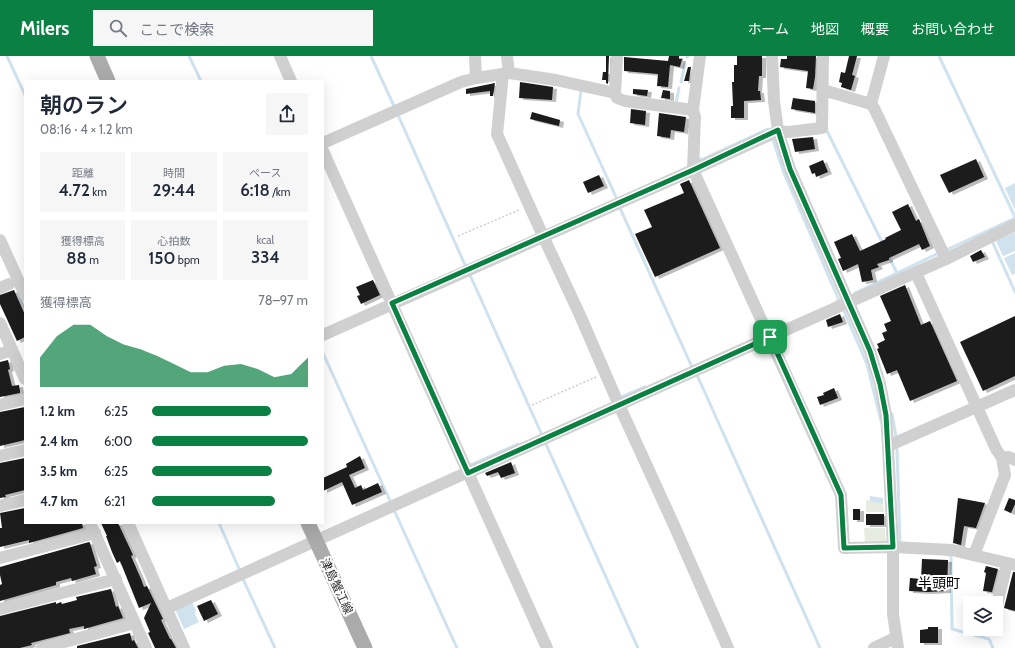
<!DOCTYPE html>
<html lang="ja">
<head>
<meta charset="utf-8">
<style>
  :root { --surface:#fff; --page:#f6f6f7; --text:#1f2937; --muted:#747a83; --accent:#0b8043 }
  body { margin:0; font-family:Cabin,"Noto Sans JP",sans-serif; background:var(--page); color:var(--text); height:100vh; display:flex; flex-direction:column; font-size:15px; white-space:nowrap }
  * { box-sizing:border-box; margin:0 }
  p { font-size:13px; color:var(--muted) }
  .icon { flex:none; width:22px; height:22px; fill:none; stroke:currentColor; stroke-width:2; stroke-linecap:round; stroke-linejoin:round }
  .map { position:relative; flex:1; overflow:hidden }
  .details { position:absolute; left:24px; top:24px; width:300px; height:444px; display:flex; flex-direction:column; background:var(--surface); border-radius:0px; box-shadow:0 4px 16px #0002 }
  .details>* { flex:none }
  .controls { position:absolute; left:963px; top:540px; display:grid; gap:8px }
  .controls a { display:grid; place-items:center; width:40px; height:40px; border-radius:0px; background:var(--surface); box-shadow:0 4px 16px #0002; font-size:20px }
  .pin { position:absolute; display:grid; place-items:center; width:34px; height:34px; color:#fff; margin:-17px; border-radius:8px; box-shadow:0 2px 6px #0006 }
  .round { display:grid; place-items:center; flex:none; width:42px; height:42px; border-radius:0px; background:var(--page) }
  .headline { display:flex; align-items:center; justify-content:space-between; height:68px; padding:0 16px }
  h1 { font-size:22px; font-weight:600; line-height:30px }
  .stats { display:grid; grid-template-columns:repeat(3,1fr); gap:6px; height:68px; padding:4px 16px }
  .stats div { display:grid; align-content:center; border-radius:0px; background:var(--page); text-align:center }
  .stats b { font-size:17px; font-weight:600 }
  .stats small { font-size:11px; font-weight:400 }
  .stats p { font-size:11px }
  .chart { height:112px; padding:8px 16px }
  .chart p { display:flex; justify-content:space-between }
  .chart svg { width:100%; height:72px; margin-top:4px; fill:var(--accent); opacity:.7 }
  ul { padding:0 16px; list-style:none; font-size:13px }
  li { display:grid; grid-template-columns:64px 48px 1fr; align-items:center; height:30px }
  li i { height:10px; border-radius:5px; background:var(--accent) }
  header { display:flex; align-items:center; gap:24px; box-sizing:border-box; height:56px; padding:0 20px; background:var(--accent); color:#fff }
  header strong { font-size:19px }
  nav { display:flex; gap:22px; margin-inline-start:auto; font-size:14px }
  .search { width:280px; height:36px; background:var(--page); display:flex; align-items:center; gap:10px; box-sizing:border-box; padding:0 14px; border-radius:0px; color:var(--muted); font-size:15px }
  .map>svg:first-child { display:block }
</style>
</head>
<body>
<header>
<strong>Milers</strong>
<div class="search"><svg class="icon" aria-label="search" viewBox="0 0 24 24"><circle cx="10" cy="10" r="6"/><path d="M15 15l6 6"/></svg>ここで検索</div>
<nav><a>ホーム</a><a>地図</a><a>概要</a><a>お問い合わせ</a></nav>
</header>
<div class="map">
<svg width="1015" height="592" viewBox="0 0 1015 592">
  <defs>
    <filter id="shadow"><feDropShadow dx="4" dy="2" stdDeviation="0" flood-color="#0004"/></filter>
  </defs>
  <rect width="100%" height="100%" fill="#fff"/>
  <g fill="#e6ecdf">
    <path d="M866 444 883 448 884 456H866Z"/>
    <path d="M864 472H885L886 486 865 487Z"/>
  </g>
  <g fill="#cfe2ee">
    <path d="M1015 127V154L1005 132Z"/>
    <path d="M1015 176V195L1003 200 996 185Z"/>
    <path d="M1015 197V218L1012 219 1004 202Z"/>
    <path d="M870 440 883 442V448L870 445Z"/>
    <path d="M192 546 196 554 195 558 199 566 184 573 175 553Z"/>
  </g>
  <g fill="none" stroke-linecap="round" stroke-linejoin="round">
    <g stroke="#cfe2ee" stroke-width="3">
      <path d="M7 0 25 39"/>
      <path d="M189 0 201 25"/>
      <path d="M371 0 394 50"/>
      <path d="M939 0 1015 161"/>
      <path d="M687 1 688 0"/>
      <path d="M681 26 685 8"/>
      <path d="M581 34 578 58 616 141"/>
      <path d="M676 47 679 32"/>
      <path d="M398 59 465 209"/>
      <path d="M826 73 883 188"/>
      <path d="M773 84 784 117 839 244 837 245"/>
      <path d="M697 100 701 104 768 73"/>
      <path d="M620 152 692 311"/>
      <path d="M993 187 1015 236"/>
      <path d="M944 195 1015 162"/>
      <path d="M888 199 897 217"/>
      <path d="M470 219 542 379"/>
      <path d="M855 237 939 197"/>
      <path d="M21 242 25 251"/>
      <path d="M844 255 867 308 881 365"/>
      <path d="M323 297 391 447"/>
      <path d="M697 319 820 592"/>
      <path d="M619 342 645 331"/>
      <path d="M892 358 896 381"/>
      <path d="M545 386 638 592"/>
      <path d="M897 393 900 486"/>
      <path d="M468 410 518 388"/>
      <path d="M394 454 457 592"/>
      <path d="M219 467 240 515"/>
      <path d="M948 499H951L952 573 989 583 993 592"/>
      <path d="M243 523 275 592"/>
    </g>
  </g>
  <g fill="#1a1a1a" filter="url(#shadow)">
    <path d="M606 0H609L608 28 606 27V24H602L603 16H606Z"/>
    <path d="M669 0H679V3H682L680 11 670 9 668 31 657 30 658 18 624 15V1L668 5Z"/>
    <path d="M737 0H762V20H759L758 35H760L761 44 744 45V62H731V50H733L732 26H734V9H737Z"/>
    <path d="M787 0H816L815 21 813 33 806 32 808 15 780 11 781 3H787Z"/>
    <path d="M849 0H857L852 19 855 20 851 34 841 31 842 27 839 26 841 16 845 17Z"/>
    <path d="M688 11H691L689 25H684Z"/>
    <path d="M520 26 553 31 552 44 519 42Z"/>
    <path d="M495 27 493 40H490V35L466 38V33Z"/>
    <path d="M633 33 648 34 647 40 633 38Z"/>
    <path d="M663 34 670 35V43L661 42Z"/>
    <path d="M793 42 815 45V57L791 53Z"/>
    <path d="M631 53 646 55 645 69 630 67Z"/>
    <path d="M532 56 560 64 559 70 530 63Z"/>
    <path d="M659 57 686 61 684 76 671 74 670 82 657 80Z"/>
    <path d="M813 81 815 93 795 96 792 83Z"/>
    <path d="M976 103 984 121 949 137 940 119Z"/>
    <path d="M823 104 828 116 816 121 815 117 812 118 809 110Z"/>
    <path d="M599 119 604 130 588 137 583 126Z"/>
    <path d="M689 124 720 192 655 221 635 178 652 171 644 154 684 137 680 128Z"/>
    <path d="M908 148 916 165 919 163 930 190 922 194 919 188 889 202V204L877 208 879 211 871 214 873 224 862 226 858 208 843 215 838 203 841 202 834 186 852 178 860 195 886 183 885 182 901 174 892 156Z"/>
    <path d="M981 194 985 201 973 206 970 200Z"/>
    <path d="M373 224 380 239 361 248 357 240 360 239 356 231Z"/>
    <path d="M905 229 921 269 930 265 957 325 910 345 897 314 887 318 877 293 879 292 877 288 885 284 882 277 887 275 884 268 891 265 880 240Z"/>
    <path d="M14 234 25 259V281L17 285 0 248V239Z"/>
    <path d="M840 258 843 266 828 271 826 264Z"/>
    <path d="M1015 260V320L983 335 960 286Z"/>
    <path d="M8 304 10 313 8 314 12 330 19 329 20 335V337L0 341V306Z"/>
    <path d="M834 332 838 342 820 349 817 341 824 339 823 337Z"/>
    <path d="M25 351V384L0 390V356Z"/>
    <path d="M360 400 365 412 349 419 355 432 361 429 363 434 378 427 382 436 352 449 342 426 323 435V422L347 411 346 408Z"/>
    <path d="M25 402V434L5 439 6 441 0 442V407Z"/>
    <path d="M511 406 515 417 501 422 498 416 487 420 485 417Z"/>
    <path d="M958 442 985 447 976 472 964 470 961 489 953 487Z"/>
    <path d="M1009 442 1015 444V448L1011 457 1004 454Z"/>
    <path d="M25 452V467H82L83 472 29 487V484L0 491V472H2L0 457Z"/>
    <rect x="853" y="453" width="7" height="11"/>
    <rect x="866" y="458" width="18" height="11"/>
    <path d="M101 467H118L133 499 131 500 141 523 144 531 147 530 163 563 161 564 170 583H171L176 592H155L148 577 150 576 144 562 151 547 139 552 120 505 117 507 112 496 106 480H107Z"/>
    <path d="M89 486 90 487 97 510 94 511 96 518 72 525 71 522 56 526V529L0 545V529L2 528 0 519V511Z"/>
    <path d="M922 503 948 504 947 535 928 536 909 535 910 522 921 523Z"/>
    <path d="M986 510 998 513 992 536 983 535 986 517 984 516Z"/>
    <path d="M1013 516H1015V555L1004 552Z"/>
    <path d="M111 533 116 551 118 550 123 562 84 573V570L69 573 70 577 31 587 32 589 20 592H0V560L56 546V548L61 546 62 548 77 544 76 541Z"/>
    <path d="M211 544 218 558 204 565 197 550Z"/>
    <path d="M928 571H938V587H920V574L928 573Z"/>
    <path d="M130 577 132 585 134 584 138 592H77V590Z"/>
  </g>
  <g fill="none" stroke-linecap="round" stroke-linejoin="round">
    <g stroke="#cdcdcd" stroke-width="1.5" stroke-dasharray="2 2" stroke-linecap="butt">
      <path d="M458 180 519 154"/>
      <path d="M532 349 596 321"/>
    </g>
    <g stroke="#d0d0d0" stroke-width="12">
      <path d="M280 0 291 25"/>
      <path d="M475 0 476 22"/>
      <path d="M507 0 509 17"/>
      <path d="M617 0 615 37 617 42 625 45 693 54"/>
      <path d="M700 0 693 54 695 61 693 114 841 439 844 492 893 491 952 494 1015 509"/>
      <path d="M772 0 774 45 778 75 790 113 870 295 880 328 886 359 888 390 893 491V558L898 592"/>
      <path d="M823 34 871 48 874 52 946 203"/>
      <path d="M615 37 556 24 509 17 503 18 497 78 543 180 579 257 619 349 673 467 728 592"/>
      <path d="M871 48 884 0"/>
      <path d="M323 87 461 26 476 22 503 18"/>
      <path d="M323 95 547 592"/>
      <path d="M0 184 25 239"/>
      <path d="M916 217 996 393 1002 402 1005 419 974 499"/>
      <path d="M0 232 9 228"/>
      <path d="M0 267 25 323"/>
      <path d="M323 279 693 114 778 75 788 76 822 72 823 0"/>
      <path d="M0 298 12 294"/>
      <path d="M0 349 25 343"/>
      <path d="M888 390 1015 334"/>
      <path d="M0 400 25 394"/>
      <path d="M1002 402 1009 401 1015 404"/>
      <path d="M468 417 770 281 946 203 1015 169"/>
      <path d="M0 450 25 444"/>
      <path d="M90 467 146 592"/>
      <path d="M128 467 184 592"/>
      <path d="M0 502 95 477"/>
      <path d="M167 552 468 416"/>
      <path d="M0 553 116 523"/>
      <path d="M996 553 1007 507"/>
      <path d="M42 592 135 567"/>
      <path d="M874 592 895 582"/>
    </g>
    <g stroke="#ababab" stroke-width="15">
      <path d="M97 0 108 25"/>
      <path d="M308 467 365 592"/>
    </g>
  </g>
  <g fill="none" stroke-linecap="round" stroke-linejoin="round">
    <g stroke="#fff" stroke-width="8">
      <path id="route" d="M778 74 790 113 870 295 880 328 886 359 893 491 844 492 841 439 770 281 468 417 392 247 693 114Z"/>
    </g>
    <use href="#route" stroke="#0b8043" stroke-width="5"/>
  </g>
  <g text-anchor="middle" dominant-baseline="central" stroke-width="4" stroke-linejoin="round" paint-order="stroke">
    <g font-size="12" fill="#333" stroke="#fff">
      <text transform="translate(337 530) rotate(65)">津島蟹江線</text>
    </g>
    <g font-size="14" fill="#000" stroke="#fff">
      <text x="939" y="527">半頭町</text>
    </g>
  </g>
</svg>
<div class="controls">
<a><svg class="icon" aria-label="layers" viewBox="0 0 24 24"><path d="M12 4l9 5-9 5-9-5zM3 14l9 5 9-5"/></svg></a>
</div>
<div class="pin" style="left:770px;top:281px;background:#1e9e55"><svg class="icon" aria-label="arrive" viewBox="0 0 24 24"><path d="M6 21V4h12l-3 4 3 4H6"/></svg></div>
<section class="details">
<div class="headline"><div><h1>朝のラン</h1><p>08:16 · 4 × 1.2 km</p></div><a class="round"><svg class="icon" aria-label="share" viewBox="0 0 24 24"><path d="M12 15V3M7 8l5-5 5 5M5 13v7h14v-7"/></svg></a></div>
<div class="stats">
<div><p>距離</p><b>4.72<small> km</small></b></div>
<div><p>時間</p><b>29:44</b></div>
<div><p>ペース</p><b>6:18<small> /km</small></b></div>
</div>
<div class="stats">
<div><p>獲得標高</p><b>88<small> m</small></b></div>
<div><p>心拍数</p><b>150<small> bpm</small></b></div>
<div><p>kcal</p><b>334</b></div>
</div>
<div class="chart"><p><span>獲得標高</span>78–97 m</p>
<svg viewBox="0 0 160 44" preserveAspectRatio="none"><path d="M0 44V26L10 13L20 6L30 6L40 13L50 18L60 21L70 25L80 30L90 35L100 35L110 31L120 30L130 33L140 38L150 36L160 26V44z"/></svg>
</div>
<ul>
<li><b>1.2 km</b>6:25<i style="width:76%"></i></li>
<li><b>2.4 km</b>6:00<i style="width:100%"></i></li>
<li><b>3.5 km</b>6:25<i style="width:77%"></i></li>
<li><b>4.7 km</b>6:21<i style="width:79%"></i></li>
</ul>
</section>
</div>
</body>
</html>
